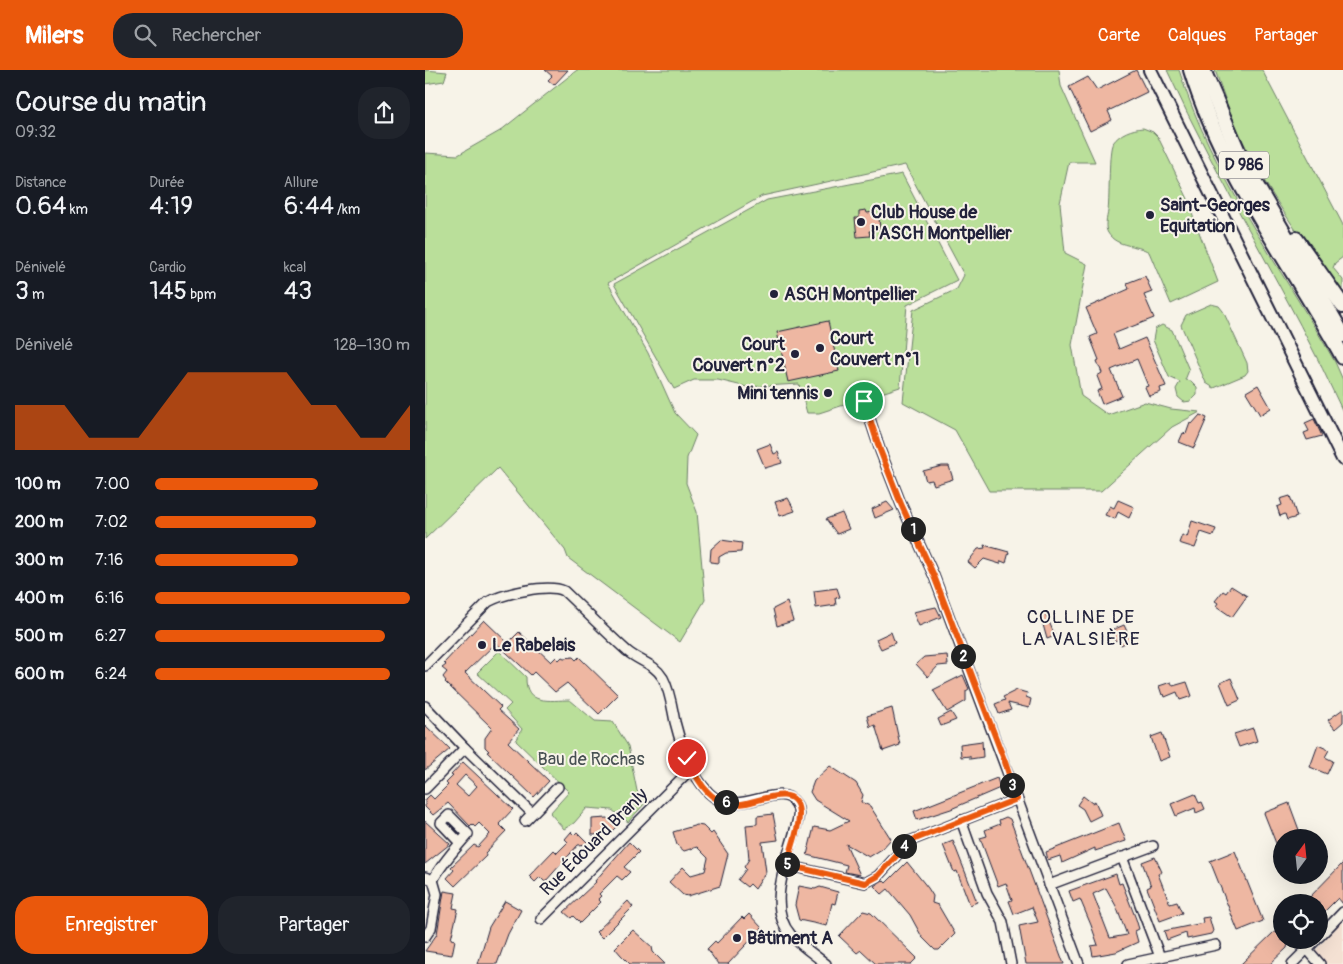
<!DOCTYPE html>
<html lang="fr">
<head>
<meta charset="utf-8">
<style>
  :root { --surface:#171b24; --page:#20242c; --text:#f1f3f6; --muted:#9ea1a6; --accent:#ea580c }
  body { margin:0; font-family:Pangolin,sans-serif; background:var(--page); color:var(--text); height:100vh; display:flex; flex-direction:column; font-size:19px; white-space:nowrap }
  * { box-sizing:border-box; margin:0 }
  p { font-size:16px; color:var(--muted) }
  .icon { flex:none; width:28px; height:28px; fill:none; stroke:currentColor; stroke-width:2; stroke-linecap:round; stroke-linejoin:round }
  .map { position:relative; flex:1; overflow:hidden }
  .drawer { display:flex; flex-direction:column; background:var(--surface); width:425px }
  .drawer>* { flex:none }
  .needle { width:32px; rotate:15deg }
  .tools { position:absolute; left:848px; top:759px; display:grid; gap:10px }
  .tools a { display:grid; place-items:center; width:55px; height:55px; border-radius:50%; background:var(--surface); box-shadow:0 5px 20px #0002; font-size:25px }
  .pin { position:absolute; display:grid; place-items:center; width:42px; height:42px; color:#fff; margin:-21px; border:2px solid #fff; border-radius:50%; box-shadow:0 1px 5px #0007 }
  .km { position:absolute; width:25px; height:25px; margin:-12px; border-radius:50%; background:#222; color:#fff; font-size:14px; line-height:25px; text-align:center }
  .round { display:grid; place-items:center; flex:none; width:52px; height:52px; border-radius:20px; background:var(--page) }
  .head { display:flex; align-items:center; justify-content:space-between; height:85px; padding:0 15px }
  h1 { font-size:28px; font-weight:600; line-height:38px }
  .figures { display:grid; grid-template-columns:repeat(3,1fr); gap:8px; height:85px; padding:5px 15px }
  .figures div { display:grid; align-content:center }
  .figures b { font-size:25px; font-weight:600 }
  .figures small { font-size:14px; font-weight:400 }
  .figures p { font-size:14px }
  .chart { height:140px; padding:10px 15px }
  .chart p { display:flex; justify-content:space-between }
  .chart svg { width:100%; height:90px; margin-top:5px; fill:var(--accent); opacity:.7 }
  .button { display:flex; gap:10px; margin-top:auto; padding:10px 15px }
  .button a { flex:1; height:58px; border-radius:20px; background:var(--accent); color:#fff; font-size:20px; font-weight:600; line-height:58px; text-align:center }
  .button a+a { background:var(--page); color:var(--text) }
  ul { padding:0 15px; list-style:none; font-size:16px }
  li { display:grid; grid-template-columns:80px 60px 1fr; align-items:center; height:38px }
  li i { height:12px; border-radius:6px; background:var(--accent) }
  header { display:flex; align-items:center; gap:30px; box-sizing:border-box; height:70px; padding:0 25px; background:var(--accent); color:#fff }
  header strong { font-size:24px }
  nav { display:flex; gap:28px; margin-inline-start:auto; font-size:18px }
  .search { width:350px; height:45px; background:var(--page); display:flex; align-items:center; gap:12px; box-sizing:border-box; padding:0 18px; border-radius:20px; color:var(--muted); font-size:19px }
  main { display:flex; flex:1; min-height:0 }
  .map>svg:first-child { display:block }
</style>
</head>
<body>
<header>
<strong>Milers</strong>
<div class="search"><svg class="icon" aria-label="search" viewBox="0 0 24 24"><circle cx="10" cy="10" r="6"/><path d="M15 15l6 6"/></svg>Rechercher</div>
<nav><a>Carte</a><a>Calques</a><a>Partager</a></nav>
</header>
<main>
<section class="drawer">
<div class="head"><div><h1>Course du matin</h1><p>09:32</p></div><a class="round"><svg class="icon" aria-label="share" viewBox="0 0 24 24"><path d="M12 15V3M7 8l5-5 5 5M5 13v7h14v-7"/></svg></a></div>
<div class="figures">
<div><p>Distance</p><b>0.64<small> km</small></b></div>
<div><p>Durée</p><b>4:19</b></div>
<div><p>Allure</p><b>6:44<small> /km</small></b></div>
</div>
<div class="figures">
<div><p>Dénivelé</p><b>3<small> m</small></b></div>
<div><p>Cardio</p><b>145<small> bpm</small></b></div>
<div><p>kcal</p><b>43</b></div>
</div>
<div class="chart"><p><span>Dénivelé</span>128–130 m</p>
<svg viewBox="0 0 160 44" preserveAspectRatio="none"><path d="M0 44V22L10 22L20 22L30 38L40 38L50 38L60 22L70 6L80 6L90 6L100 6L110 6L120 22L130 22L140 38L150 38L160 22V44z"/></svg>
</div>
<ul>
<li><b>100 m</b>7:00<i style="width:64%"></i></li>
<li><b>200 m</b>7:02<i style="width:63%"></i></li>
<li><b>300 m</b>7:16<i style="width:56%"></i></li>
<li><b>400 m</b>6:16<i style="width:100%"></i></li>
<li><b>500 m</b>6:27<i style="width:90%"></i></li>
<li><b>600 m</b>6:24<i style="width:92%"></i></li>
</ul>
<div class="button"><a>Enregistrer</a><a>Partager</a></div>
</section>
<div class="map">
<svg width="918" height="894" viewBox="0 0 918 894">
  <rect width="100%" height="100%" fill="#f7f3e8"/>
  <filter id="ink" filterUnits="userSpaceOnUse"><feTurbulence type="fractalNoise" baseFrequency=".02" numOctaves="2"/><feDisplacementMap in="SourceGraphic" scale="10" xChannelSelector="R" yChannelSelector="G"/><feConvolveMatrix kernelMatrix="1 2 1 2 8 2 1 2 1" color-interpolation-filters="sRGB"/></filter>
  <g filter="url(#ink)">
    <path fill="#f4e1d3" d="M918 850V894H901L890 881Z"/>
    <g fill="#badf9a" stroke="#6e806a">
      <path d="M0 0 22 2 19 11 0 14Z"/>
      <path d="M152 0H634L636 16 670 92H644L635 133 640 183 662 194 647 275 656 326 683 345 720 332 746 339 775 342 747 357 676 421H564L530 360 478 332 488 240 532 219 539 205 480 95 337 126 183 213 223 283 250 343 271 365 262 388 261 413 272 442 280 530 255 572 143 488 140 480 73 398 0 469V83L33 85 75 61Z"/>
      <path d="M742 0H754C787 106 856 197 910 292L918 310V342C865 225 795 117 742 0Z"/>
      <path d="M790 0H837L918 155V187L910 193 908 198 918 210V224C879 174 840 119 813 61 804 41 797 20 790 0Z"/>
      <path d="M718 58 728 62 733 67 764 131 766 141 793 212 746 234 724 182C712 174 692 178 683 163 679 157 682 148 683 141 685 126 683 79 688 73 695 63 707 59 718 58Z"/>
      <path d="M477 104 532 210 482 235 475 317 394 343H382L374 314 322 317 293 310H269L249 319 189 214 342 130Z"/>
      <path d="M786 234 794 236 798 241 822 293 823 301 820 305 789 318 781 313 756 255 761 245Z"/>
      <path d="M737 255 747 260 764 300 760 310 766 311 772 317V325L766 331 759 332 753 327 751 319 755 312 744 307 728 270 730 259Z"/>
      <path d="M74 581 101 607C100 636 125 630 145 630L170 651 188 652 203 676 212 721 222 731 203 752 187 740 162 738 149 753 139 759 125 743 144 722 91 671 97 659 80 640 86 634 52 603Z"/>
    </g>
    <g fill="#eeb7a2" stroke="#22223b" fill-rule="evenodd">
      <path d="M120 0H143L129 15 123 10 127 6Z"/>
      <path d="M711 0 722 22 683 41 687 50 665 61 644 17 663 7 672 20Z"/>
      <path d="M441 140 442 143 449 142 450 148H454L455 159 444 161 445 166 432 167 430 148H434V141Z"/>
      <path d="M720 206 727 222 719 225 729 248 688 264 694 279 720 268 741 316 735 318 736 322 724 326 720 317 723 316 712 289 686 300 697 326 677 334 672 321 677 319 672 306 677 303 672 291 674 290 665 267 672 264 661 238 704 219 702 213Z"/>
      <path d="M403 251 414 301 363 312 352 262Z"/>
      <path d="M833 315 846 338 835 345 821 322Z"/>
      <path d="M775 345 782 348 769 378 754 372 758 363 761 364 765 353 767 354Z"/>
      <path d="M889 349 897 366 882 370 879 363 884 361 880 353Z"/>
      <path d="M345 374 349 384 353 382 357 393 340 398 332 379Z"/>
      <path d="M517 396H524L528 409 509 415 507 410 501 411 498 401Z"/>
      <path d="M865 426 872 447 862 450 860 444 855 446 852 437 857 435 855 429Z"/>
      <path d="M363 428 370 441 355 446 350 432Z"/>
      <path d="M693 430 709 437 704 448 693 442 690 449 680 445 685 436 689 438Z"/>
      <path d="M462 432 469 440 450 448 447 439Z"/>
      <path d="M417 443 424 459 412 464 401 449Z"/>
      <path d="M767 451 791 459 788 466 776 462 770 478 754 473 757 465 762 467Z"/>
      <path d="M296 470 317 473 316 482 301 483 294 487V493L285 492 286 479Z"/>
      <path d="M559 475 584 482 581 493 576 491 575 494 559 489 550 498 543 492 553 479 560 478Z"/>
      <path d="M806 516 822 526 807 547 791 536 793 533 790 531 798 521 801 523Z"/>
      <path d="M412 518 415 527 410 528 411 535 391 538 389 521Z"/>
      <path d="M362 532 368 551 352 556 348 539Z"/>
      <path d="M511 537 516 547 494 556 488 542Z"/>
      <path d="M620 542 630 566 622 569 615 544Z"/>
      <path d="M59 550 83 573 94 562 126 592 131 587 134 590 137 587 139 588 148 587 151 590 154 587 193 625 174 644 142 613 130 622 109 602 106 605 71 573 40 603 76 637 73 640 94 659 83 672 124 711 109 727 62 682 64 681 60 677V668L67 658 20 612 21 611 18 607 22 602 17 598 21 595 19 593Z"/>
      <path d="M699 555 706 570 696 575 694 569 690 571 685 561Z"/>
      <path d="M466 562 470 573 456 579 451 569Z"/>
      <path d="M522 585 523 595 513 596 503 607 491 594 499 587Z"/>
      <path d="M538 605 544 619 541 621V631L522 642 508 620Z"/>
      <path d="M806 608 815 630 804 635 795 613Z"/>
      <path d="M746 612 748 616 762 612 767 626 755 630 752 622 740 627 739 624 737 625 734 616Z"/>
      <path d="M592 620 602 623 601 627 606 629 604 638 583 633 586 640 574 644 570 634 580 630 578 627Z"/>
      <path d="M467 638 475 675 458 681 450 655 445 657 442 646Z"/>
      <path d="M918 639V652L910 659 903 650Z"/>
      <path d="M526 642 531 650 516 656 513 649Z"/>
      <path d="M0 655 25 679 0 700Z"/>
      <path d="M828 658 832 671 814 677 809 664Z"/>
      <path d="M737 663 745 687 734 691 726 667Z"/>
      <path d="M557 671 558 687 545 689V686L536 687 535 674Z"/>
      <path d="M893 675 904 680 900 687 908 691 902 704 885 697Z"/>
      <path d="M38 692 88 739 74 754 81 761 60 783 61 786 30 816 22 808 29 800 26 797 49 775 53 777 65 764 54 753 50 757 47 754 45 756 23 733 8 745 0 737V730L5 725 9 729 23 715 21 713 28 706 26 705ZM40 705 52 716 43 726 31 715Z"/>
      <path d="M405 696 431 713 438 725 436 732 445 736 466 769 457 779 444 787 421 774 435 805 420 802 422 795 382 785 389 757 405 760 424 751 390 730 385 722 389 711Z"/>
      <path d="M572 708 575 718 526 739 492 750 489 741Z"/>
      <path d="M770 724 774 733 777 732 780 739 771 743 770 738 751 746 746 734Z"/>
      <path d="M658 726 667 733 670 731 676 745 664 751 658 739 652 735Z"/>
      <path d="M864 733 877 768H856V786L839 743Z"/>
      <path d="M348 744 353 770 337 772 341 802 330 819 325 814 322 817 313 810 321 799 319 797 324 789 321 755 332 754V746Z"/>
      <path d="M581 747 585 749 639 894H601L594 856 613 852 607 837 589 844 584 831 587 830 581 813 573 816 555 768 562 766 560 760 575 754 574 750Z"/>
      <path d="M182 748 191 757 184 764 167 765V749Z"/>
      <path d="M0 751 25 774 0 794Z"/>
      <path d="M694 753 701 771 670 781V778L637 793 635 786 623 790 621 782Z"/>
      <path d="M272 755 278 756 286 764 288 762 303 784 295 816 263 826 258 825 244 812 258 797 266 805 280 801 283 788 272 777 259 781 252 775 248 762Z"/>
      <path d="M146 762 149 765 152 762 164 774 153 775 120 812 115 807 110 812 104 806 129 780 132 783 143 772 140 769Z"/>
      <path d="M528 771 552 832 545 835 532 801 529 802 518 775Z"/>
      <path d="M204 772 214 782 199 797 205 802 197 810 192 806 174 824 176 826 173 829 176 832 155 853 148 846 146 848 139 842 171 812 170 811Z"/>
      <path d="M810 781 838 851 813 861 785 791Z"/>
      <path d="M730 787 737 802 733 804 745 834 752 832 757 843 735 851 722 818 726 816 717 792Z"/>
      <path d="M482 792 503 818 508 826 507 833 513 835 530 864 514 880H510L497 867 485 845 463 819 457 824 449 816 458 810 461 813Z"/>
      <path d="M918 793V834L913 828 894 847V832H880Z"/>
      <path d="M691 804 694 814 697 813 711 849 714 859 710 861 713 872 691 882 668 886 666 876 673 875 666 855 655 829 648 832 644 821ZM681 818 691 836 702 865 685 868 668 824Z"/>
      <path d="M374 816 390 819 395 817 413 822 410 834 407 833 402 856 374 850 370 835Z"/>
      <path d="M19 821 31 823 28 838 33 839 26 869 30 870 27 885 0 881 12 864Z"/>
      <path d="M80 831 96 840 83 864 72 894H53L64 857Z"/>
      <path d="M203 831 208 837 177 868 171 862Z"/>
      <path d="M438 841 446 843 492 888 486 894H451L436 880 432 883 414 866Z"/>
      <path d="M324 844 337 858 303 894H293L282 879 290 871 292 873 317 847 319 849Z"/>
      <path d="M784 847 788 861 786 864 762 869 761 863 742 870 739 861 778 853 777 848Z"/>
      <path d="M208 860 227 877 228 882 240 894H205L196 885 190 878Z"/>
      <path d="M849 862 856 863V870H862L863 874 862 878 845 894H816Z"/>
    </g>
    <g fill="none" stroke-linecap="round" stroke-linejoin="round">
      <g stroke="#22223b" stroke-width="12">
        <g id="street">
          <path d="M439 331 455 380 476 434 509 506 654 894"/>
          <path d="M0 596 63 532C78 524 123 513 139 521 160 541 181 562 202 581 215 592 229 593 238 608 245 621 247 637 250 652 256 676 266 705 284 723 312 751 355 708 371 734 376 743 372 752 370 760 362 791 341 837 366 865 376 876 390 885 401 894"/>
          <path d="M0 636 40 678 0 719"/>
          <path d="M40 678 107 743"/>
          <path d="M536 750 562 823 578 852 586 894"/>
          <path d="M100 751 133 717"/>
          <path d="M697 787 735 887"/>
          <path d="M361 795 440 813 453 806 485 771 592 729"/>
          <path d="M0 807 8 810 12 824 6 858 0 867"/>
          <path d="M8 810C17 793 30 779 43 764L24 745 16 753 35 773"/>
          <path d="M624 815 728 776"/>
          <path d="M116 849 267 698"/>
          <path d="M894 867 918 842"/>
          <path d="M882 879 895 894"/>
          <path d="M703 894 791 875"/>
          <path d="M867 894 891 870"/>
        </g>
      </g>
      <g stroke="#22223b" stroke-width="16">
        <path id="secondary" d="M725 0 918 389"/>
      </g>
      <g stroke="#22223b" stroke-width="18">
        <g id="primary">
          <path d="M766 0C798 104 866 193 918 287"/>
          <path d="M778 0 817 91 918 265"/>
          <path d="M871 169 918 236"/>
        </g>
      </g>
      <use href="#street" stroke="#f7f3e8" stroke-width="9"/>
      <use href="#secondary" stroke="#f7f3e8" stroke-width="12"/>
      <use href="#primary" stroke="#f7f3e8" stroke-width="14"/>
    </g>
  </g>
  <g fill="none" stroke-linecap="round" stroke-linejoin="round" filter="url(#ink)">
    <g stroke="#fff" stroke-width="10">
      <path id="route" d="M262 688C269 702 277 720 290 728 297 731 305 734 313 734 329 735 372 709 374 743 375 759 365 780 362 795L440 813 453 806 485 771 592 729 580 692 509 506 476 434 455 380 439 331"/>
    </g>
    <use href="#route" stroke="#ea580c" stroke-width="6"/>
  </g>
  <g fill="#22223b" stroke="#f7f3e8" stroke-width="2">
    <circle cx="725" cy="145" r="5"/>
    <circle cx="436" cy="152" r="5"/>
    <circle cx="349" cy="224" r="5"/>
    <circle cx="395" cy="278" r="5"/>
    <circle cx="370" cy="284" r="5"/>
    <circle cx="403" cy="323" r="5"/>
    <circle cx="57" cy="575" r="5"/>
    <circle cx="312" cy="868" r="5"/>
  </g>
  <g text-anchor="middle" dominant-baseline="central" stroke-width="4" stroke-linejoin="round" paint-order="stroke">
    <rect fill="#f7f3e8" stroke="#62616f" stroke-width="1" x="794" y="81.5" width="50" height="27" rx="4"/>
    <g font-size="16" font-weight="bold" fill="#22223b">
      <text x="819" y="95">D 986</text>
    </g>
    <g font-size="18" font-weight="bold" fill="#22223b" stroke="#f7f3e8" text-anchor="start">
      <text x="735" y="135">Saint-Georges<tspan x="735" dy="21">Equitation</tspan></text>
      <text x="446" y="142">Club House de<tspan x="446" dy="21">l'ASCH Montpellier</tspan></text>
      <text x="359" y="224">ASCH Montpellier</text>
      <text x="405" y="268">Court<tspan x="405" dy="21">Couvert n°1</tspan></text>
      <text x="360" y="274" text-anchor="end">Court<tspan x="360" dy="21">Couvert n°2</tspan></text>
      <text x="393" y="323" text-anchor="end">Mini tennis</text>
      <text x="67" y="575">Le Rabelais</text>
      <text x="322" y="868">Bâtiment A</text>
    </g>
    <g font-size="18" fill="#485153" stroke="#f7f3e8">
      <text x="166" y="689">Bau de Rochas</text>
    </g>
    <g font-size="18" fill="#22223b" stroke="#f7f3e8">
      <text transform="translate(169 772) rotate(-45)">Rue Édouard Branly</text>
    </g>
    <g font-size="19" letter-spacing="1" fill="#22223b" stroke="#f7f3e8">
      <text x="656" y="547">COLLINE DE<tspan x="656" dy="22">LA VALSIÈRE</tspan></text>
    </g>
  </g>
</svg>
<div class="tools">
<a><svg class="needle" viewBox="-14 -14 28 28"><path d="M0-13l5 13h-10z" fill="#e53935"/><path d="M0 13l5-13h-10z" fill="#9ea1a6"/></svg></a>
<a><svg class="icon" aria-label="locate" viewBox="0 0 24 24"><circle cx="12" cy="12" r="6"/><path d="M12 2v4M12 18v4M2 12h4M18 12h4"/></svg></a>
</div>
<div class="pin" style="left:439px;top:331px;background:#1e9e55"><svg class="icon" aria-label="arrive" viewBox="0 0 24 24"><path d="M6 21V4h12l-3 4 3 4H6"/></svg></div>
<div class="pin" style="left:262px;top:688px;background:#d93025"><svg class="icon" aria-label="check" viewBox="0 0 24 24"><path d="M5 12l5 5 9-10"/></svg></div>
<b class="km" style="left:488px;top:459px">1</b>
<b class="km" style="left:538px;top:586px">2</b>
<b class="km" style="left:587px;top:715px">3</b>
<b class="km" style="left:479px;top:776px">4</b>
<b class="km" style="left:362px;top:794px">5</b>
<b class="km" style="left:301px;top:732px">6</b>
</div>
</main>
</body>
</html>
